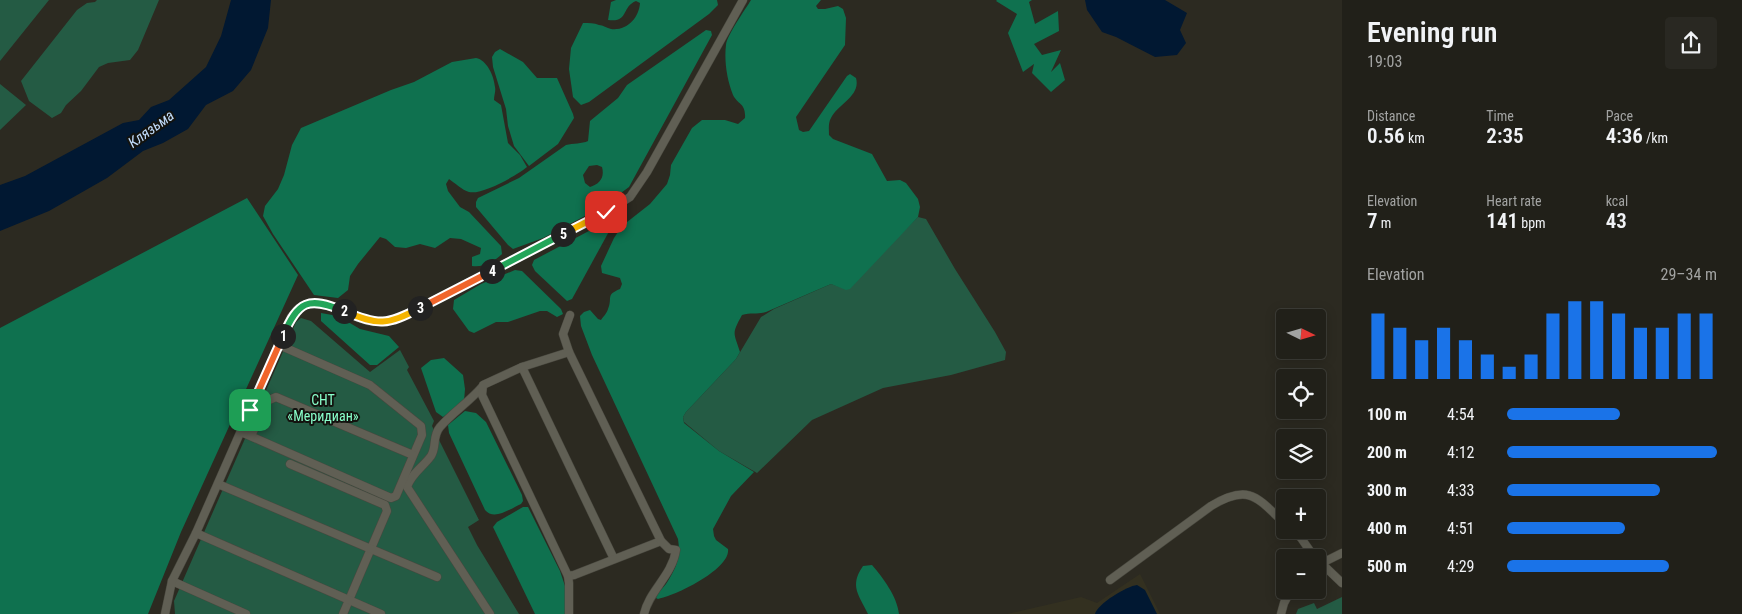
<!DOCTYPE html>
<html lang="en">
<head>
<meta charset="utf-8">
<style>
  :root { --surface:#212019; --page:#292822; --text:#f1f3f6; --muted:#a2a3a2; --line:#3e3e38; --accent:#1a73e8 }
  body { margin:0; font-family:"Roboto Condensed",sans-serif; background:var(--page); color:var(--text); height:100vh; display:flex; flex-direction:column; font-size:19px; white-space:nowrap }
  * { box-sizing:border-box; margin:0 }
  p { font-size:16px; color:var(--muted) }
  .icon { flex:none; width:28px; height:28px; fill:none; stroke:currentColor; stroke-width:2; stroke-linecap:round; stroke-linejoin:round }
  .map { position:relative; flex:1; overflow:hidden }
  .side { display:flex; flex-direction:column; background:var(--surface); width:400px }
  .side>* { flex:none }
  .needle { width:32px; rotate:95deg }
  .controls { position:absolute; left:1276px; top:309px; display:grid; gap:10px }
  .controls a { display:grid; place-items:center; width:50px; height:50px; border-radius:5px; background:var(--surface); box-shadow:0 2px 12px #0003,0 0 0 1px var(--line); font-size:25px }
  .pin { position:absolute; display:grid; place-items:center; width:42px; height:42px; color:#fff; margin:-21px; border-radius:10px; box-shadow:0 2px 8px #0006 }
  .km { position:absolute; width:25px; height:25px; margin:-12px; border-radius:50%; background:#222; color:#fff; font-size:14px; line-height:25px; text-align:center }
  .round { display:grid; place-items:center; flex:none; width:52px; height:52px; border-radius:5px; background:var(--page) }
  .summary { display:flex; align-items:center; justify-content:space-between; height:85px; padding:0 25px }
  h1 { font-size:28px; font-weight:600; line-height:38px }
  .metrics { display:grid; grid-template-columns:repeat(3,1fr); gap:8px; height:85px; padding:5px 25px }
  .metrics div { display:grid; align-content:center }
  .metrics b { font-size:21px; font-weight:600 }
  .metrics small { font-size:14px; font-weight:400 }
  .metrics p { font-size:14px }
  .chart { height:140px; padding:10px 25px }
  .chart p { display:flex; justify-content:space-between }
  .chart svg { width:100%; height:90px; margin-top:5px; stroke:var(--accent); stroke-width:6 }
  ul { padding:0 25px; list-style:none; font-size:16px }
  li { display:grid; grid-template-columns:80px 60px 1fr; align-items:center; height:38px }
  li i { height:12px; border-radius:6px; background:var(--accent) }
  main { display:flex; flex:1; min-height:0 }
  .map>svg:first-child { display:block }
</style>
</head>
<body>
<main>
<div class="map">
<svg width="1342" height="614" viewBox="0 0 1342 614">
  <rect width="100%" height="100%" fill="#2c2a21"/>
  <path fill="#333020" d="M1140 574 1160 614H1007L1081 597 1097 603Z"/>
  <g fill="#245b44">
    <path d="M0 0H49L0 61Z"/>
    <path d="M97 0H159L138 50 130 60 108 63 99 67 81 91 66 105 61 113 52 118 29 101 21 81 77 10 87 3 95 2Z"/>
    <path d="M0 84 26 105 0 130Z"/>
    <path d="M918 217 926 219 955 269 995 332 1006 352 1005 360 951 375 883 388 812 420 757 473 719 451 684 422 683 417 686 412 736 359 761 317 774 309 831 284 846 289Z"/>
    <path d="M301 318 311 321 370 372 400 350 409 367 407 370 434 421 432 426 479 520 468 527 477 545 519 614H175L174 601 296 322Z"/>
    <path d="M1342 597V614H1296L1298 609 1314 603 1317 609Z"/>
  </g>
  <g fill="#0f714f" fill-rule="evenodd">
    <path d="M616 0H717L718 5 709 14 589 102 581 105 573 97 569 69 571 48 583 23C589 23 594 23 599 25 603 25 607 28 611 29 627 31 639 18 640 3L636 1C621 7 629 23 608 20L611 2Z"/>
    <path d="M751 0H821L816 6 818 9H825L838 6 843 9 846 18 845 45 796 117 799 130 803 132 809 131 847 76 850 74 856 78C861 96 838 104 831 118 828 123 829 130 829 135L833 139 872 154 887 181 900 180 906 183 918 199 920 207 918 217 850 289 846 290 831 284 766 312C757 315 750 312 742 315 731 335 734 332 740 352L736 359 686 412 683 417 684 423 719 451 754 472 731 496 713 529 714 536 716 540 728 549C731 569 675 596 658 599L656 598C658 592 662 589 666 584 676 568 681 558 678 539L592 355 581 326 580 316 584 312 590 310 598 319 601 320C603 317 607 313 608 309 613 298 605 295 620 289L622 284 620 278 602 273 601 266 614 238 622 226 650 204 667 184 670 175 671 165 692 128 702 120H725L738 124 745 118C746 103 738 105 733 95 727 80 724 61 726 45 727 35 745 10 751 0Z"/>
    <path d="M997 0H1032L1029 2 1035 24 1058 11 1059 31 1034 44 1042 55 1061 50 1051 72 1060 63 1065 80 1051 92 1032 73 1034 64 1023 72 1008 33 1017 14 996 1Z"/>
    <path d="M706 30 711 31 712 35 629 187 602 207 543 238 513 249 508 245 476 207V202L478 198 519 178 566 145C573 143 582 144 588 141L590 121 618 98 627 85ZM597 165 602 167C605 178 599 184 590 187L585 183 583 175 589 166Z"/>
    <path d="M500 49 523 62 537 78H557L573 114 574 118 558 144 529 166 514 146 508 126 506 109 493 67 492 57 495 52Z"/>
    <path d="M476 58C487 60 494 76 495 87 496 91 494 95 494 100L501 105 508 143 520 155 527 167C516 176 482 195 469 192 462 190 455 183 449 179L446 184 448 191 460 207 469 212 501 246 502 254C495 261 483 268 472 266V257L480 254 481 248 461 239 450 238 435 248 420 244 406 248 395 247 386 239 380 237 358 264 350 276 348 290 338 298 314 295 273 234 263 216 265 206 278 189 284 175 292 145 301 128 391 90 414 82 452 62Z"/>
    <path d="M247 198 298 275 181 532 148 614H0V328Z"/>
    <path d="M609 222 612 226 572 299 567 301 535 271 532 265 534 260 604 223Z"/>
    <path d="M515 270 522 271 561 309 563 314 557 317 547 311H540L508 322H496L474 333 469 331 453 309 454 300 481 284Z"/>
    <path d="M321 313 338 316 360 329 389 336 399 347 377 365H370L321 321Z"/>
    <path d="M444 358 463 375 465 389 464 401 443 417 436 412 421 368 431 360Z"/>
    <path d="M465 411 476 413 486 422 522 495 523 501 521 504C510 509 494 521 485 510L449 433 448 425Z"/>
    <path d="M523 507H528L560 571 566 589V614H535L493 527 497 522Z"/>
    <path d="M872 565C883 578 897 596 899 614H868C859 595 849 586 863 566Z"/>
  </g>
  <g fill="#011832">
    <path d="M231 0H271L268 28 251 70 233 91 206 105 188 129 163 143 143 151 107 178 49 211 0 231V185L25 176 123 123 139 120 151 107 169 100 206 67 221 36Z"/>
    <path d="M1085 0H1165L1187 13 1180 30 1186 43 1177 55 1155 57 1116 37 1102 32 1087 10Z"/>
    <path d="M1137 585 1145 590 1157 614H1095C1097 604 1127 586 1137 585Z"/>
  </g>
  <g fill="none" stroke-linecap="round" stroke-linejoin="round">
    <g stroke="#49483f" stroke-width="9">
      <g id="minor">
        <path d="M522 367 614 559"/>
        <path d="M482 387C469 402 452 413 440 427 432 436 437 447 431 456 423 467 411 474 407 487L490 614"/>
        <path d="M241 432 391 498 396 496 422 435 421 426 370 385 279 345"/>
        <path d="M251 436 267 401 276 397 413 455"/>
        <path d="M290 464 385 505 387 511 343 614"/>
        <path d="M218 484 437 577"/>
        <path d="M1292 530 1301 538 1315 558"/>
        <path d="M196 533 381 614"/>
        <path d="M1318 560 1342 583"/>
        <path d="M1318 565 1342 553"/>
        <path d="M568 576 574 575 661 541 569 352"/>
        <path d="M1110 580 1211 506C1249 483 1257 497 1285 524"/>
        <path d="M172 581 246 614"/>
        <path d="M165 614 172 581 196 533 291 317C294 314 296 310 299 308 316 293 351 318 369 321 385 324 398 318 413 311L606 212 630 197 647 172 743 0"/>
        <path d="M569 614V583L568 576 482 395 483 385 522 367 569 352 563 334 570 315"/>
        <path d="M644 614C649 591 672 576 676 550L669 549 661 541"/>
        <path d="M1281 614 1284 603 1291 590"/>
      </g>
    </g>
    <use href="#minor" stroke="#605f54" stroke-width="8"/>
  </g>
  <g fill="none" stroke-linecap="round" stroke-linejoin="round">
    <g stroke="#fff" stroke-width="10">
      <path id="split-1" d="M250 410 283 336"/>
    </g>
    <g stroke="#fff" stroke-width="10">
      <path id="split-2" d="M283 336C298 301 308 296 344 311"/>
    </g>
    <g stroke="#fff" stroke-width="10">
      <path id="split-3" d="M344 311C379 326 387 325 420 308"/>
    </g>
    <g stroke="#fff" stroke-width="10">
      <path id="split-4" d="M420 308 492 271"/>
    </g>
    <g stroke="#fff" stroke-width="10">
      <path id="split-5" d="M492 271 563 234"/>
    </g>
    <g stroke="#fff" stroke-width="10">
      <path id="split-6" d="M563 234 606 212"/>
    </g>
    <use href="#split-1" stroke="#f0652b" stroke-width="6"/>
    <use href="#split-2" stroke="#22a559" stroke-width="6"/>
    <use href="#split-3" stroke="#f5b400" stroke-width="6"/>
    <use href="#split-4" stroke="#f0652b" stroke-width="6"/>
    <use href="#split-5" stroke="#22a559" stroke-width="6"/>
    <use href="#split-6" stroke="#f5b400" stroke-width="6"/>
  </g>
  <g text-anchor="middle" dominant-baseline="central" stroke-width="4" stroke-linejoin="round" paint-order="stroke">
    <g font-size="14" fill="#89ffcb" stroke="#13130f">
      <text x="323" y="400">СНТ<tspan x="323" dy="16">«Меридиан»</tspan></text>
    </g>
    <g font-size="15" font-style="italic" fill="#c2ddfc" stroke="#13130f">
      <text transform="translate(151 129) rotate(-36)">Клязьма</text>
    </g>
  </g>
</svg>
<div class="controls">
<a><svg class="needle" viewBox="-14 -14 28 28"><path d="M0-13l5 13h-10z" fill="#e53935"/><path d="M0 13l5-13h-10z" fill="#a2a3a2"/></svg></a>
<a><svg class="icon" aria-label="locate" viewBox="0 0 24 24"><circle cx="12" cy="12" r="6"/><path d="M12 2v4M12 18v4M2 12h4M18 12h4"/></svg></a>
<a><svg class="icon" aria-label="layers" viewBox="0 0 24 24"><path d="M12 4l9 5-9 5-9-5zM3 14l9 5 9-5"/></svg></a>
<a>+</a>
<a>−</a>
</div>
<div class="pin" style="left:250px;top:410px;background:#1e9e55"><svg class="icon" aria-label="arrive" viewBox="0 0 24 24"><path d="M6 21V4h12l-3 4 3 4H6"/></svg></div>
<div class="pin" style="left:606px;top:212px;background:#d93025"><svg class="icon" aria-label="check" viewBox="0 0 24 24"><path d="M5 12l5 5 9-10"/></svg></div>
<b class="km" style="left:283px;top:336px">1</b>
<b class="km" style="left:344px;top:311px">2</b>
<b class="km" style="left:420px;top:308px">3</b>
<b class="km" style="left:492px;top:271px">4</b>
<b class="km" style="left:563px;top:234px">5</b>
</div>
<section class="side">
<div class="summary"><div><h1>Evening run</h1><p>19:03</p></div><a class="round"><svg class="icon" aria-label="share" viewBox="0 0 24 24"><path d="M12 15V3M7 8l5-5 5 5M5 13v7h14v-7"/></svg></a></div>
<div class="metrics">
<div><p>Distance</p><b>0.56<small> km</small></b></div>
<div><p>Time</p><b>2:35</b></div>
<div><p>Pace</p><b>4:36<small> /km</small></b></div>
</div>
<div class="metrics">
<div><p>Elevation</p><b>7<small> m</small></b></div>
<div><p>Heart rate</p><b>141<small> bpm</small></b></div>
<div><p>kcal</p><b>43</b></div>
</div>
<div class="chart"><p><span>Elevation</span>29–34 m</p>
<svg viewBox="0 0 160 44" preserveAspectRatio="none"><path d="M5 44V12M15 44V19M25 44V25M35 44V19M45 44V25M55 44V32M65 44V38M75 44V32M85 44V12M95 44V6M105 44V6M115 44V12M125 44V19M135 44V19M145 44V12M155 44V12"/></svg>
</div>
<ul>
<li><b>100 m</b>4:54<i style="width:54%"></i></li>
<li><b>200 m</b>4:12<i style="width:100%"></i></li>
<li><b>300 m</b>4:33<i style="width:73%"></i></li>
<li><b>400 m</b>4:51<i style="width:56%"></i></li>
<li><b>500 m</b>4:29<i style="width:77%"></i></li>
</ul>
</section>
</main>
</body>
</html>
